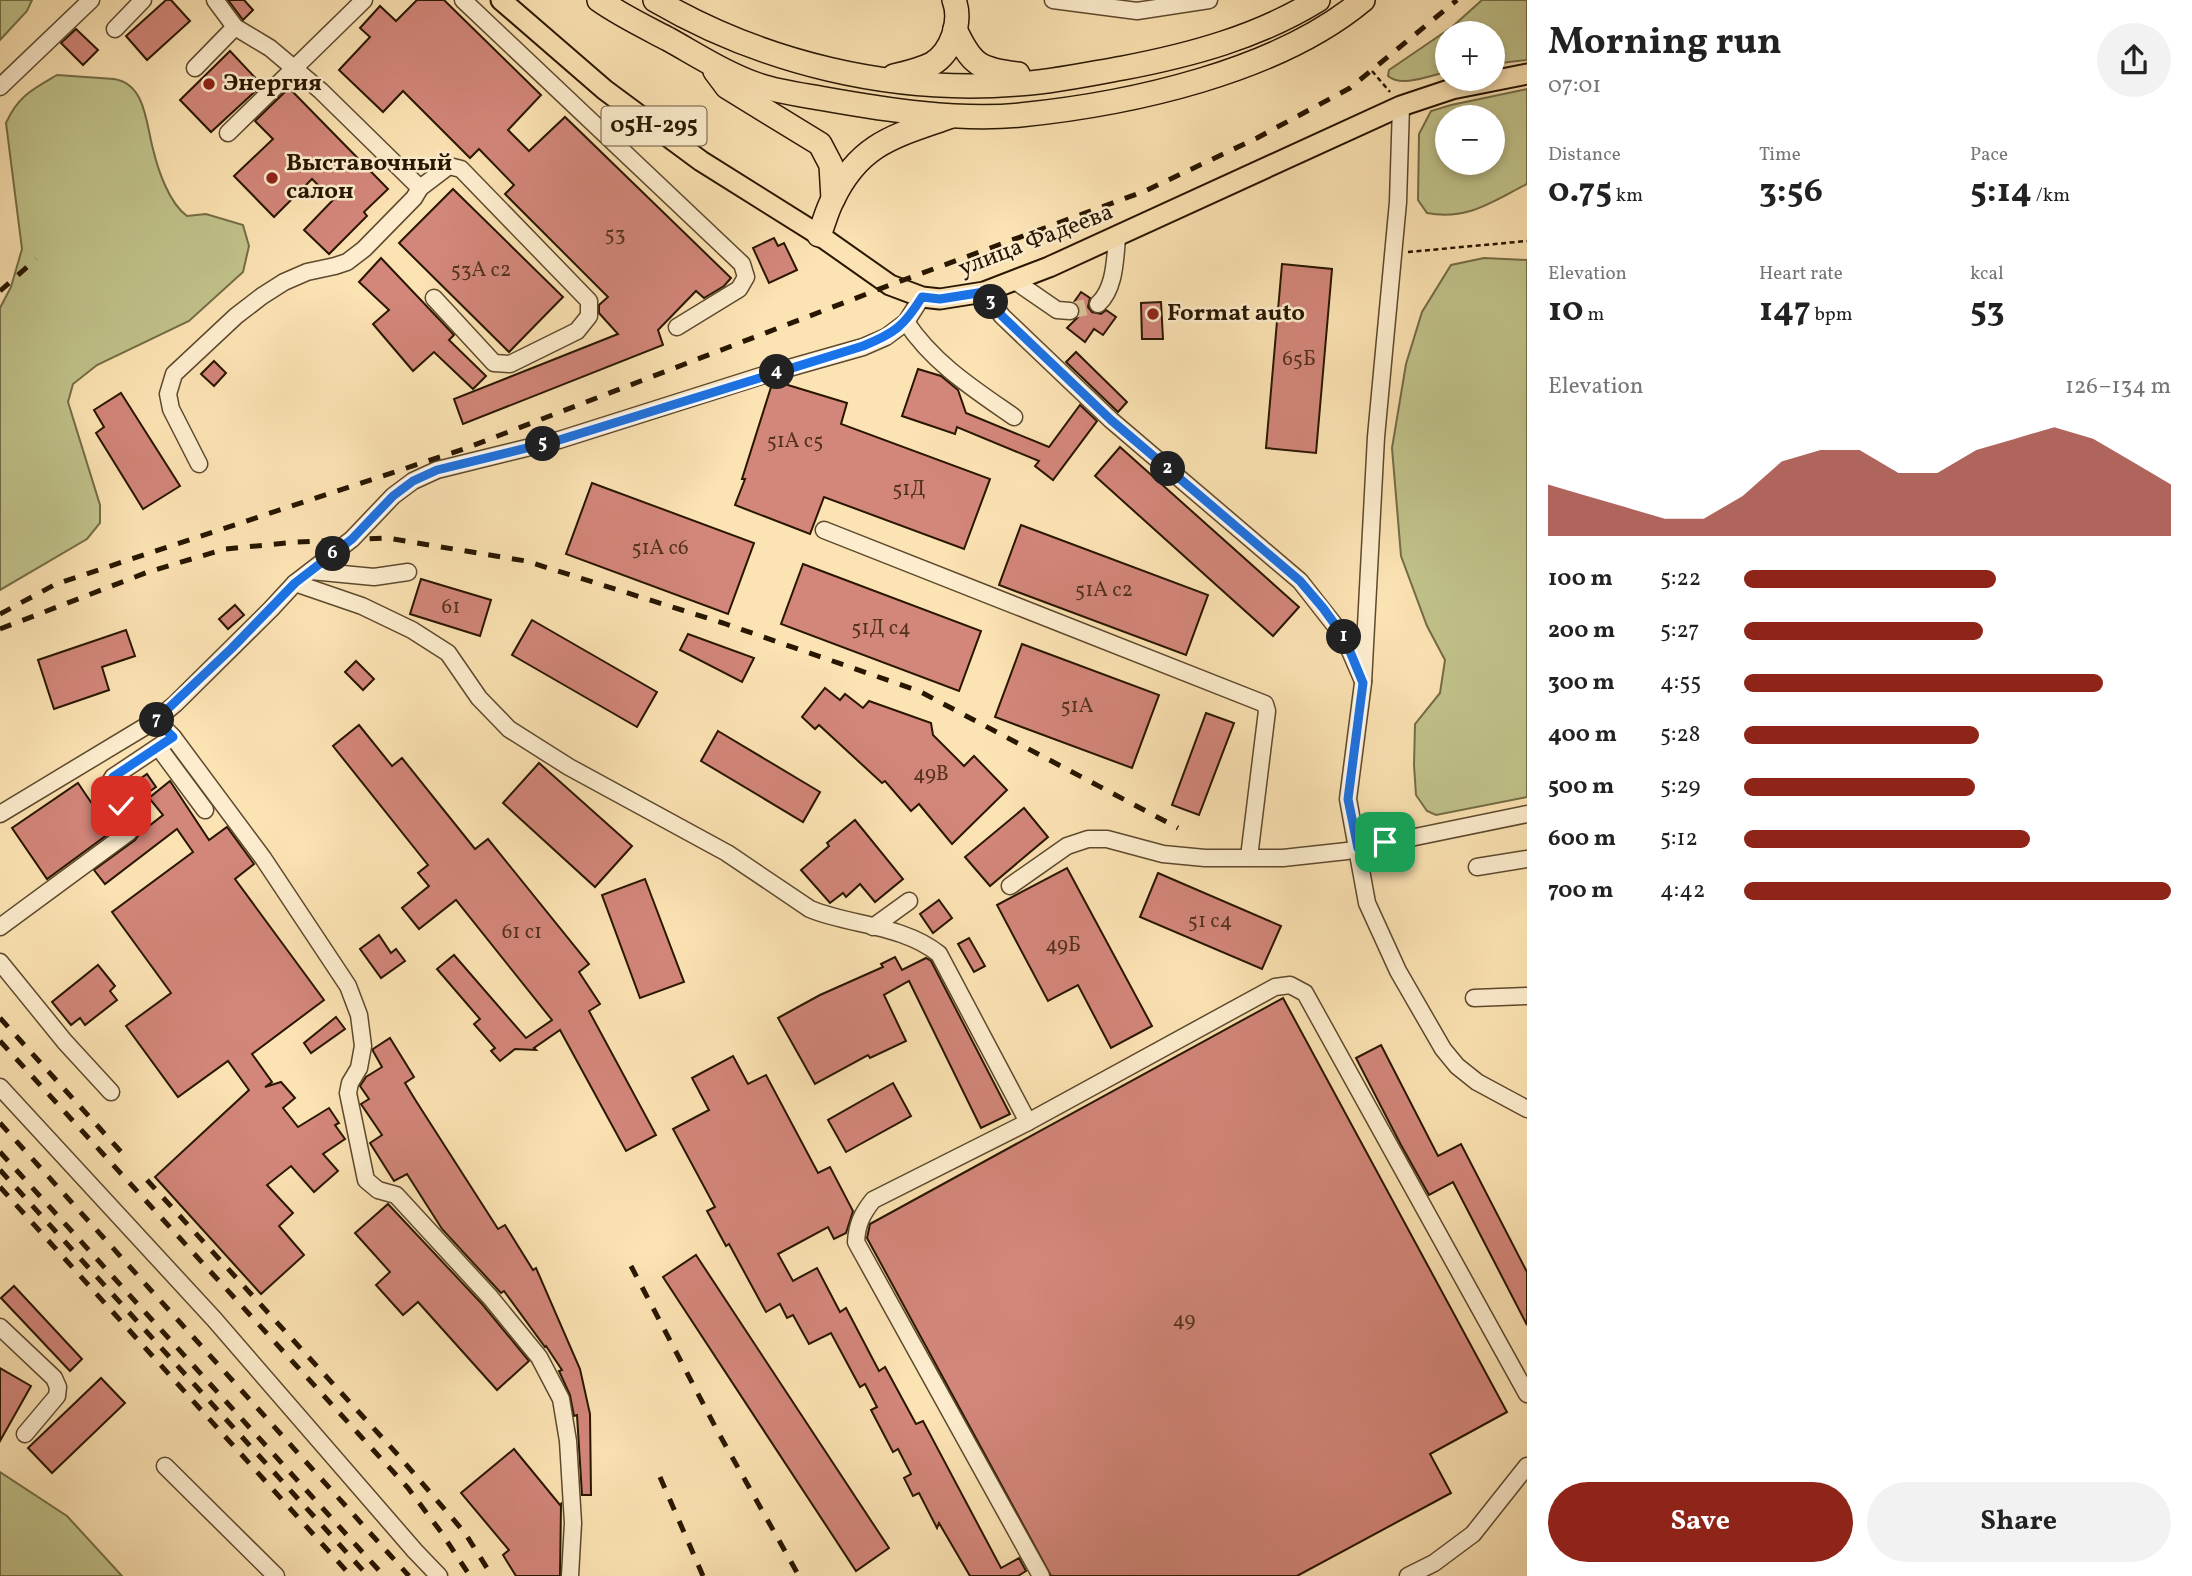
<!DOCTYPE html>
<html lang="en">
<head>
<meta charset="utf-8">
<style>
  :root { --surface:#fff; --page:#f2f2f2; --text:#222; --muted:#767676; --accent:#8f2418 }
  body { margin:0; font-family:Vollkorn,serif; background:var(--page); color:var(--text); height:100vh; display:flex; flex-direction:column; font-size:26px; white-space:nowrap }
  * { box-sizing:border-box; margin:0 }
  p { font-size:23px; color:var(--muted) }
  .icon { flex:none; width:38px; height:38px; fill:none; stroke:currentColor; stroke-width:2; stroke-linecap:round; stroke-linejoin:round }
  .map { position:relative; flex:1; overflow:hidden }
  .side { display:flex; flex-direction:column; background:var(--surface); width:665px }
  .side>* { flex:none }
  .tools { position:absolute; left:1435px; top:21px; display:grid; gap:14px }
  .tools a { display:grid; place-items:center; width:70px; height:70px; border-radius:50%; background:var(--surface); box-shadow:0 4px 10px #0003; font-size:35px }
  .pin { position:absolute; display:grid; place-items:center; width:60px; height:60px; color:#fff; margin:-30px; border-radius:14px; box-shadow:0 4px 10px #0006 }
  .km { position:absolute; width:35px; height:35px; margin:-18px; border-radius:50%; background:#222; color:#fff; font-size:19px; line-height:35px; text-align:center }
  .round { display:grid; place-items:center; flex:none; width:74px; height:74px; border-radius:37px; background:var(--page) }
  .summary { display:flex; align-items:center; justify-content:space-between; height:119px; padding:0 21px }
  h1 { font-size:38px; font-weight:700; line-height:52px }
  .metrics { display:grid; grid-template-columns:repeat(3,1fr); gap:10px; height:119px; padding:7px 21px }
  .metrics div { display:grid; align-content:center }
  .metrics b { font-size:35px; font-weight:700 }
  .metrics small { font-size:19px; font-weight:400 }
  .metrics p { font-size:19px }
  .chart { height:196px; padding:14px 21px }
  .chart p { display:flex; justify-content:space-between }
  .chart svg { width:100%; height:126px; margin-top:7px; fill:var(--accent); opacity:.7 }
  .primary-button { display:flex; gap:14px; margin-top:auto; padding:14px 21px }
  .primary-button a { flex:1; height:80px; border-radius:42px; background:var(--accent); color:#fff; font-size:28px; font-weight:700; line-height:80px; text-align:center }
  .primary-button a+a { background:var(--page); color:var(--text) }
  ul { padding:0 21px; list-style:none; font-size:23px }
  li { display:grid; grid-template-columns:112px 84px 1fr; align-items:center; height:52px }
  li i { height:18px; border-radius:9px; background:var(--accent) }
  main { display:flex; flex:1; min-height:0 }
  .map>svg:first-child { display:block }
</style>
</head>
<body>
<main>
<div class="map">
<svg width="1527" height="1576" viewBox="0 0 1527 1576">
  <rect width="100%" height="100%" fill="#fce3b3"/>
  <filter id="stains"><feTurbulence type="fractalNoise" baseFrequency=".00286" numOctaves="4"/><feColorMatrix values="0 0 0 0 .2 0 0 0 0 .09 0 0 0 0 .02 0 0 0 .5 -.17"/></filter>
  <radialGradient id="worn" r=".72"><stop offset=".6" stop-color="#630" stop-opacity="0"/><stop offset="1" stop-color="#630" stop-opacity=".3"/></radialGradient>
  <g fill="#c1c38b" stroke="#746c46" stroke-width="2" fill-rule="evenodd">
    <path d="M0 0H32L27 11 0 40Z"/>
    <path d="M1482 0H1527V60L1493 64V33H1447V72C1431 75 1402 88 1388 76L1389 70 1452 27Z"/>
    <path d="M57 75 114 79C146 84 146 124 153 149 158 170 169 203 187 216L206 214 243 225 249 246 243 272 189 321 97 365 73 384 68 402 100 505V523L87 539 0 590V308L11 287 22 249 6 123C18 96 33 89 57 75Z"/>
    <path d="M1527 89V184C1493 201 1467 221 1427 213L1418 200 1419 134 1431 111 1451 105ZM1447 117H1493V163H1447Z"/>
    <path d="M1484 258 1527 260V797L1436 815 1427 811 1416 795 1414 765 1415 724 1440 693 1445 660 1427 626 1401 556 1392 448 1406 364 1422 312 1451 265Z"/>
    <path d="M0 1472 67 1516 122 1576H0Z"/>
  </g>
  <g fill="#d3867a" stroke="#281600" stroke-width="2">
    <path d="M166 0H171L190 21 147 60 126 36Z"/>
    <path d="M228 0H244L253 10 243 20Z"/>
    <path d="M417 0H444L541 95 508 130 529 151 565 117 731 278 724 286 704 298 696 291 658 330 663 345 463 424 454 399 618 334 599 313V305L608 297 505 194 514 185 479 149 470 158 403 91 383 112 339 70 370 37 360 28 380 6 396 21Z"/>
    <path d="M76 29 98 50 83 65 61 43Z"/>
    <path d="M230 51 262 85 211 132 180 100Z"/>
    <path d="M289 88 388 189 364 212 367 216 329 254 304 230 333 200 312 179 274 217 234 176 273 139 255 121Z"/>
    <path d="M453 189 563 297 509 352 399 243Z"/>
    <path d="M774 238 778 246 784 243 797 270 769 283 753 248Z"/>
    <path d="M381 258 454 335 449 340 486 376 473 389 434 352 413 371 373 324 389 310 359 282Z"/>
    <path d="M1282 264 1332 269 1316 453 1266 448Z"/>
    <path d="M1081 292 1090 298 1088 307 1092 312 1101 314 1106 310 1116 317 1103 335 1094 329 1085 342 1067 328 1079 316 1080 307 1074 302Z"/>
    <path d="M1161 302 1163 339H1142L1141 303Z"/>
    <path d="M1076 352 1127 402 1118 412 1066 362Z"/>
    <path d="M214 361 226 373 214 386 201 374Z"/>
    <path d="M918 369 941 376 958 390 966 413 1049 447 1080 405 1097 421 1053 480 1035 466 1039 461 957 427 955 434 902 416Z"/>
    <path d="M778 382 847 403 841 424 990 479 964 549 824 497 810 534 735 505 745 479H742L772 384Z"/>
    <path d="M121 393 180 486 143 509 96 433 104 427 94 410Z"/>
    <path d="M1120 447 1299 607 1273 636 1095 476Z"/>
    <path d="M592 483 754 543 728 614 566 554Z"/>
    <path d="M1021 525 1208 595 1186 655 999 585Z"/>
    <path d="M803 564 981 631 959 691 781 624Z"/>
    <path d="M421 579 491 600 480 636 410 614Z"/>
    <path d="M235 605 244 615 228 629 219 619Z"/>
    <path d="M532 620 657 692 637 727 512 655Z"/>
    <path d="M126 630 135 656 102 667 109 690 54 709 38 660Z"/>
    <path d="M688 634 754 658 742 682 680 650Z"/>
    <path d="M1022 644 1159 695 1132 768 995 717Z"/>
    <path d="M356 661 374 679 363 690 345 672Z"/>
    <path d="M825 688 840 700 845 694 863 708 869 701 931 723 933 735 964 766 974 756 1007 790 952 844 919 804 911 811 885 781 882 783 819 725 815 729 802 717Z"/>
    <path d="M1206 713 1234 723 1199 815 1172 805Z"/>
    <path d="M359 725 392 766 402 758 475 849 488 839 589 964 579 972 600 1004 589 1011 656 1135 626 1151 560 1030 534 1048 536 1050 515 1049 500 1061 491 1051 495 1048 474 1024 480 1019 437 969 454 955 526 1038 552 1020 456 900 419 929 402 908 429 886 418 873 428 865 333 746Z"/>
    <path d="M718 731 820 792 803 822 701 761Z"/>
    <path d="M539 763 632 846 595 887 503 803Z"/>
    <path d="M147 774 156 787 143 796 134 783Z"/>
    <path d="M170 781 209 840 227 827 254 864 235 879 324 1000 252 1054 272 1082 265 1087 281 1082 295 1098 283 1108 298 1127 329 1108 339 1123 335 1125 345 1139 323 1154 338 1171 314 1192 291 1166 267 1185 293 1213 279 1226 304 1255 261 1294 155 1177 249 1090 228 1061 178 1097 126 1026 171 993 112 912 193 852 177 829 105 884 94 870 135 840 140 833 163 815 149 798Z"/>
    <path d="M78 783 111 832 47 879 12 828Z"/>
    <path d="M1024 808 1048 837 990 886 965 857Z"/>
    <path d="M855 820 903 879 875 902 860 884 846 897 843 893 830 903 801 870 829 846 827 843Z"/>
    <path d="M1067 868 1152 1026 1111 1048 1078 985 1048 1001 997 905Z"/>
    <path d="M1158 873 1281 926 1262 969 1140 917Z"/>
    <path d="M645 879 684 982 640 998 602 895Z"/>
    <path d="M939 900 952 918 933 933 920 914Z"/>
    <path d="M379 935 391 953 396 949 405 961 381 978 360 949Z"/>
    <path d="M969 938 985 966 974 972 958 944Z"/>
    <path d="M895 957 902 970 926 958 931 961 1010 1114 981 1128 909 981 884 995 906 1041 870 1058 868 1055 815 1084 778 1018 820 995 883 967 881 964Z"/>
    <path d="M98 965 115 986 110 991 117 1000 85 1025 80 1018 71 1025 52 1002Z"/>
    <path d="M1283 998 1507 1412 1430 1454 1451 1493 1297 1576H1051L867 1238 870 1224Z"/>
    <path d="M336 1017 345 1029 311 1053 304 1043Z"/>
    <path d="M390 1038 414 1077 405 1083 416 1101 498 1229 505 1225 533 1270 536 1268 580 1369 590 1414 591 1495H582L577 1415 574 1416 570 1395 559 1371 562 1370 546 1346 545 1347 504 1291 501 1293 442 1229 407 1174 394 1181 370 1143 382 1135 361 1104 369 1099 360 1086 366 1077 382 1067 373 1051V1049Z"/>
    <path d="M1381 1045 1438 1156 1461 1144 1527 1272V1325L1453 1182 1429 1195 1401 1145 1356 1058Z"/>
    <path d="M733 1056 748 1084 766 1075 818 1173 830 1167 853 1211 846 1233 834 1239 828 1227 778 1254 793 1281 817 1268 840 1312 846 1308 879 1371 885 1367 916 1424 923 1421 1001 1568 1019 1558 1026 1571 1018 1576H970L939 1523 937 1528 919 1493 913 1496 904 1478 911 1474 898 1449 893 1452 871 1410 877 1407 865 1384 860 1387 831 1333 809 1344 793 1315 787 1318 780 1304 766 1312 729 1244 726 1246 707 1211 715 1207 673 1129 709 1110 692 1078Z"/>
    <path d="M893 1083 911 1116 846 1152 828 1120Z"/>
    <path d="M388 1204 482 1304 529 1361 497 1390 418 1302 403 1315 376 1285 390 1272 355 1233Z"/>
    <path d="M696 1255 889 1548 856 1571 663 1277Z"/>
    <path d="M14 1286 82 1359 70 1371 1 1298Z"/>
    <path d="M0 1368 31 1386 0 1441Z"/>
    <path d="M101 1378 125 1403 52 1473 28 1448Z"/>
    <path d="M514 1449 560 1505 561 1504 560 1576H516L503 1555 509 1550 461 1493Z"/>
  </g>
  <g fill="none" stroke-linecap="round" stroke-linejoin="round">
    <path stroke="#dcc498" stroke-width="16" stroke-dasharray="16 8" stroke-linecap="butt" d="M1070 311 1098 304"/>
    <g stroke="#5d492d" stroke-width="19">
      <g id="minor">
        <path d="M215 0 235 27 270 48 321 91 420 188"/>
        <path d="M463 0 742 264 746 277 739 289 677 327"/>
        <path d="M1053 0 1137 11 1209 0"/>
        <path d="M115 29 143 0"/>
        <path d="M195 68 235 27"/>
        <path d="M0 87 91 0"/>
        <path d="M1401 106 1398 202 1376 437 1363 683 1348 799 1367 903 1398 971 1443 1049 1457 1066 1477 1082 1527 1109"/>
        <path d="M228 133 364 0"/>
        <path d="M1015 281 1057 310 1070 311"/>
        <path d="M984 292 1002 316 1111 420 1300 581 1344 637 1363 681"/>
        <path d="M1098 304C1115 289 1115 259 1117 238"/>
        <path d="M906 322C934 364 974 389 1014 417"/>
        <path d="M199 464 171 409 168 394 174 374 236 316 262 296 284 282 307 272 335 266 347 262 364 249 414 198 420 188 449 166 461 169 589 301V316L577 331 510 364 494 363 434 298"/>
        <path d="M824 530 1265 704 1267 711 1249 857"/>
        <path d="M311 571 374 577 408 572"/>
        <path d="M295 583 362 606 412 630 448 653 479 698 509 729 569 767 727 853 810 909C852 926 903 925 939 954L1028 1122"/>
        <path d="M156 720 173 737 263 858 348 986 359 1015 363 1046 359 1068 350 1083 348 1093 366 1180 378 1190 396 1195 490 1297 539 1357 561 1399 568 1441 573 1523 570 1576"/>
        <path d="M159 748 205 810"/>
        <path d="M0 814 156 720 175 704 271 609 295 583 352 539 393 496 413 481 437 470 559 440 764 375 863 347 886 337 906 322 922 297"/>
        <path d="M1477 867 1527 859"/>
        <path d="M1010 886 1067 846 1088 839H1107L1163 854 1205 858H1283L1347 851 1527 814"/>
        <path d="M0 927 129 832 131 822 110 782 113 777 173 737"/>
        <path d="M873 927 909 901"/>
        <path d="M0 962 65 1042 111 1092"/>
        <path d="M1474 998 1527 996"/>
        <path d="M0 1087 214 1319 415 1551 439 1576"/>
        <path d="M0 1327 54 1378 58 1387 57 1396 25 1434"/>
        <path d="M165 1466 276 1576"/>
        <path d="M1041 1576 856 1242C857 1224 862 1214 873 1200L1028 1122 1275 987 1290 985 1305 993 1527 1394"/>
        <path d="M1408 1576 1434 1563 1473 1534 1527 1466"/>
      </g>
    </g>
    <g stroke="#281600" stroke-width="23">
      <path id="major" d="M501 0 605 90 701 161 819 235 890 285 922 297 940 299 984 292 1049 267 1401 106 1452 89 1527 74"/>
    </g>
    <g stroke="#281600" stroke-width="26">
      <g id="highway">
        <path d="M599 0C620 15 645 27 668 39 697 55 726 74 758 85 779 92 803 95 825 99 887 110 958 121 1020 115 1130 104 1277 72 1363 0"/>
        <path d="M655 0C763 63 892 94 1017 84 1053 82 1088 74 1123 68 1191 55 1258 37 1318 0"/>
        <path d="M955 29C971 64 979 70 1018 74"/>
        <path d="M715 71 727 87 820 144 831 165 833 199"/>
        <path d="M894 76C907 73 920 70 932 64 952 52 962 21 954 0"/>
        <path d="M819 235C824 223 827 210 833 199 860 143 895 136 949 117"/>
      </g>
    </g>
    <g stroke="#281600" stroke-width="2.5" stroke-dasharray="5 3.5" stroke-linecap="butt">
      <path d="M1372 71 1390 92"/>
      <path d="M1408 252 1527 241"/>
    </g>
    <use href="#minor" stroke="#fdedce" stroke-width="16"/>
    <use href="#major" stroke="#fce3b3" stroke-width="19"/>
    <use href="#highway" stroke="#fce3b3" stroke-width="23"/>
    <g stroke="#281600" stroke-width="5" stroke-dasharray="12 12" stroke-linecap="butt">
      <path d="M0 291 36 259"/>
      <path d="M0 614 56 584 464 449 890 285 1145 191 1257 138 1350 88 1457 0"/>
      <path d="M0 629 148 572 225 549 297 542 387 538 526 561 723 623 919 691 1178 828"/>
      <path d="M0 1018 123 1154"/>
      <path d="M0 1041 408 1488 441 1532 470 1576"/>
      <path d="M0 1123 409 1576"/>
      <path d="M0 1152 384 1576"/>
      <path d="M0 1170 368 1576"/>
      <path d="M147 1180 398 1455 465 1533 492 1576"/>
      <path d="M0 1187 351 1576"/>
      <path d="M631 1266 718 1432 799 1576"/>
      <path d="M660 1477 703 1576"/>
    </g>
  </g>
  <g fill="none" stroke-linecap="round" stroke-linejoin="round">
    <g stroke="#fff" stroke-width="14">
      <path id="route" d="M121 806 110 782 113 777 173 737 156 720 232 648 295 583 352 539 393 496 413 481 437 470 559 440 863 346C895 333 904 326 922 297L940 299 984 292 1002 316 1111 420 1300 581 1323 608 1344 637 1363 683 1348 799 1358 848 1385 842"/>
    </g>
    <use href="#route" stroke="#1a73e8" stroke-width="9"/>
  </g>
  <g fill="#8f2418" stroke="#fdedce" stroke-width="2.5">
    <circle cx="209" cy="84" r="7"/>
    <circle cx="272" cy="178" r="7"/>
    <circle cx="1153" cy="314" r="7"/>
  </g>
  <g text-anchor="middle" dominant-baseline="central" stroke-width="5" stroke-linejoin="round" paint-order="stroke">
    <g font-size="21" fill="#53321e">
      <text x="615" y="234">53</text>
      <text x="481" y="270">53А с2</text>
      <text x="1299" y="359">65Б</text>
      <text x="795" y="441">51А с5</text>
      <text x="909" y="489">51Д</text>
      <text x="660" y="548">51А с6</text>
      <text x="1104" y="590">51А с2</text>
      <text x="451" y="607">61</text>
      <text x="881" y="628">51Д с4</text>
      <text x="1077" y="706">51А</text>
      <text x="931" y="774">49В</text>
      <text x="1210" y="921">51 с4</text>
      <text x="522" y="932">61 с1</text>
      <text x="1063" y="945">49Б</text>
      <text x="1184" y="1320">49</text>
    </g>
    <rect fill="#fdedce" stroke="#68563e" stroke-width="2" x="601.5" y="106.5" width="105" height="39" rx="5"/>
    <g font-size="23" font-weight="bold" fill="#281600">
      <text x="654" y="126">05Н-295</text>
    </g>
    <g font-size="24" font-weight="bold" fill="#281600" stroke="#fdedce" text-anchor="start">
      <text x="223" y="84">Энергия</text>
      <text x="286" y="164">Выставочный<tspan x="286" dy="28">салон</tspan></text>
      <text x="1167" y="314">Format auto</text>
    </g>
    <g font-size="24" fill="#281600" stroke="#fdedce">
      <text transform="translate(1036 241) rotate(-21)">улица Фадеева</text>
    </g>
  </g>
  <rect width="100%" height="100%" filter="url(#stains)"/>
  <rect width="100%" height="100%" fill="url(#worn)"/>
</svg>
<div class="tools">
<a>+</a>
<a>−</a>
</div>
<div class="pin" style="left:1385px;top:842px;background:#1e9e55"><svg class="icon" aria-label="arrive" viewBox="0 0 24 24"><path d="M6 21V4h12l-3 4 3 4H6"/></svg></div>
<div class="pin" style="left:121px;top:806px;background:#d93025"><svg class="icon" aria-label="check" viewBox="0 0 24 24"><path d="M5 12l5 5 9-10"/></svg></div>
<b class="km" style="left:1344px;top:637px">1</b>
<b class="km" style="left:1168px;top:469px">2</b>
<b class="km" style="left:991px;top:302px">3</b>
<b class="km" style="left:777px;top:372px">4</b>
<b class="km" style="left:543px;top:444px">5</b>
<b class="km" style="left:333px;top:554px">6</b>
<b class="km" style="left:157px;top:720px">7</b>
</div>
<section class="side">
<div class="summary"><div><h1>Morning run</h1><p>07:01</p></div><a class="round"><svg class="icon" aria-label="share" viewBox="0 0 24 24"><path d="M12 15V3M7 8l5-5 5 5M5 13v7h14v-7"/></svg></a></div>
<div class="metrics">
<div><p>Distance</p><b>0.75<small> km</small></b></div>
<div><p>Time</p><b>3:56</b></div>
<div><p>Pace</p><b>5:14<small> /km</small></b></div>
</div>
<div class="metrics">
<div><p>Elevation</p><b>10<small> m</small></b></div>
<div><p>Heart rate</p><b>147<small> bpm</small></b></div>
<div><p>kcal</p><b>53</b></div>
</div>
<div class="chart"><p><span>Elevation</span>126–134 m</p>
<svg viewBox="0 0 160 44" preserveAspectRatio="none"><path d="M0 44V26L10 30L20 34L30 38L40 38L50 30L60 18L70 14L80 14L90 22L100 22L110 14L120 10L130 6L140 10L150 18L160 26V44z"/></svg>
</div>
<ul>
<li><b>100 m</b>5:22<i style="width:59%"></i></li>
<li><b>200 m</b>5:27<i style="width:56%"></i></li>
<li><b>300 m</b>4:55<i style="width:84%"></i></li>
<li><b>400 m</b>5:28<i style="width:55%"></i></li>
<li><b>500 m</b>5:29<i style="width:54%"></i></li>
<li><b>600 m</b>5:12<i style="width:67%"></i></li>
<li><b>700 m</b>4:42<i style="width:100%"></i></li>
</ul>
<div class="primary-button"><a>Save</a><a>Share</a></div>
</section>
</main>
</body>
</html>
